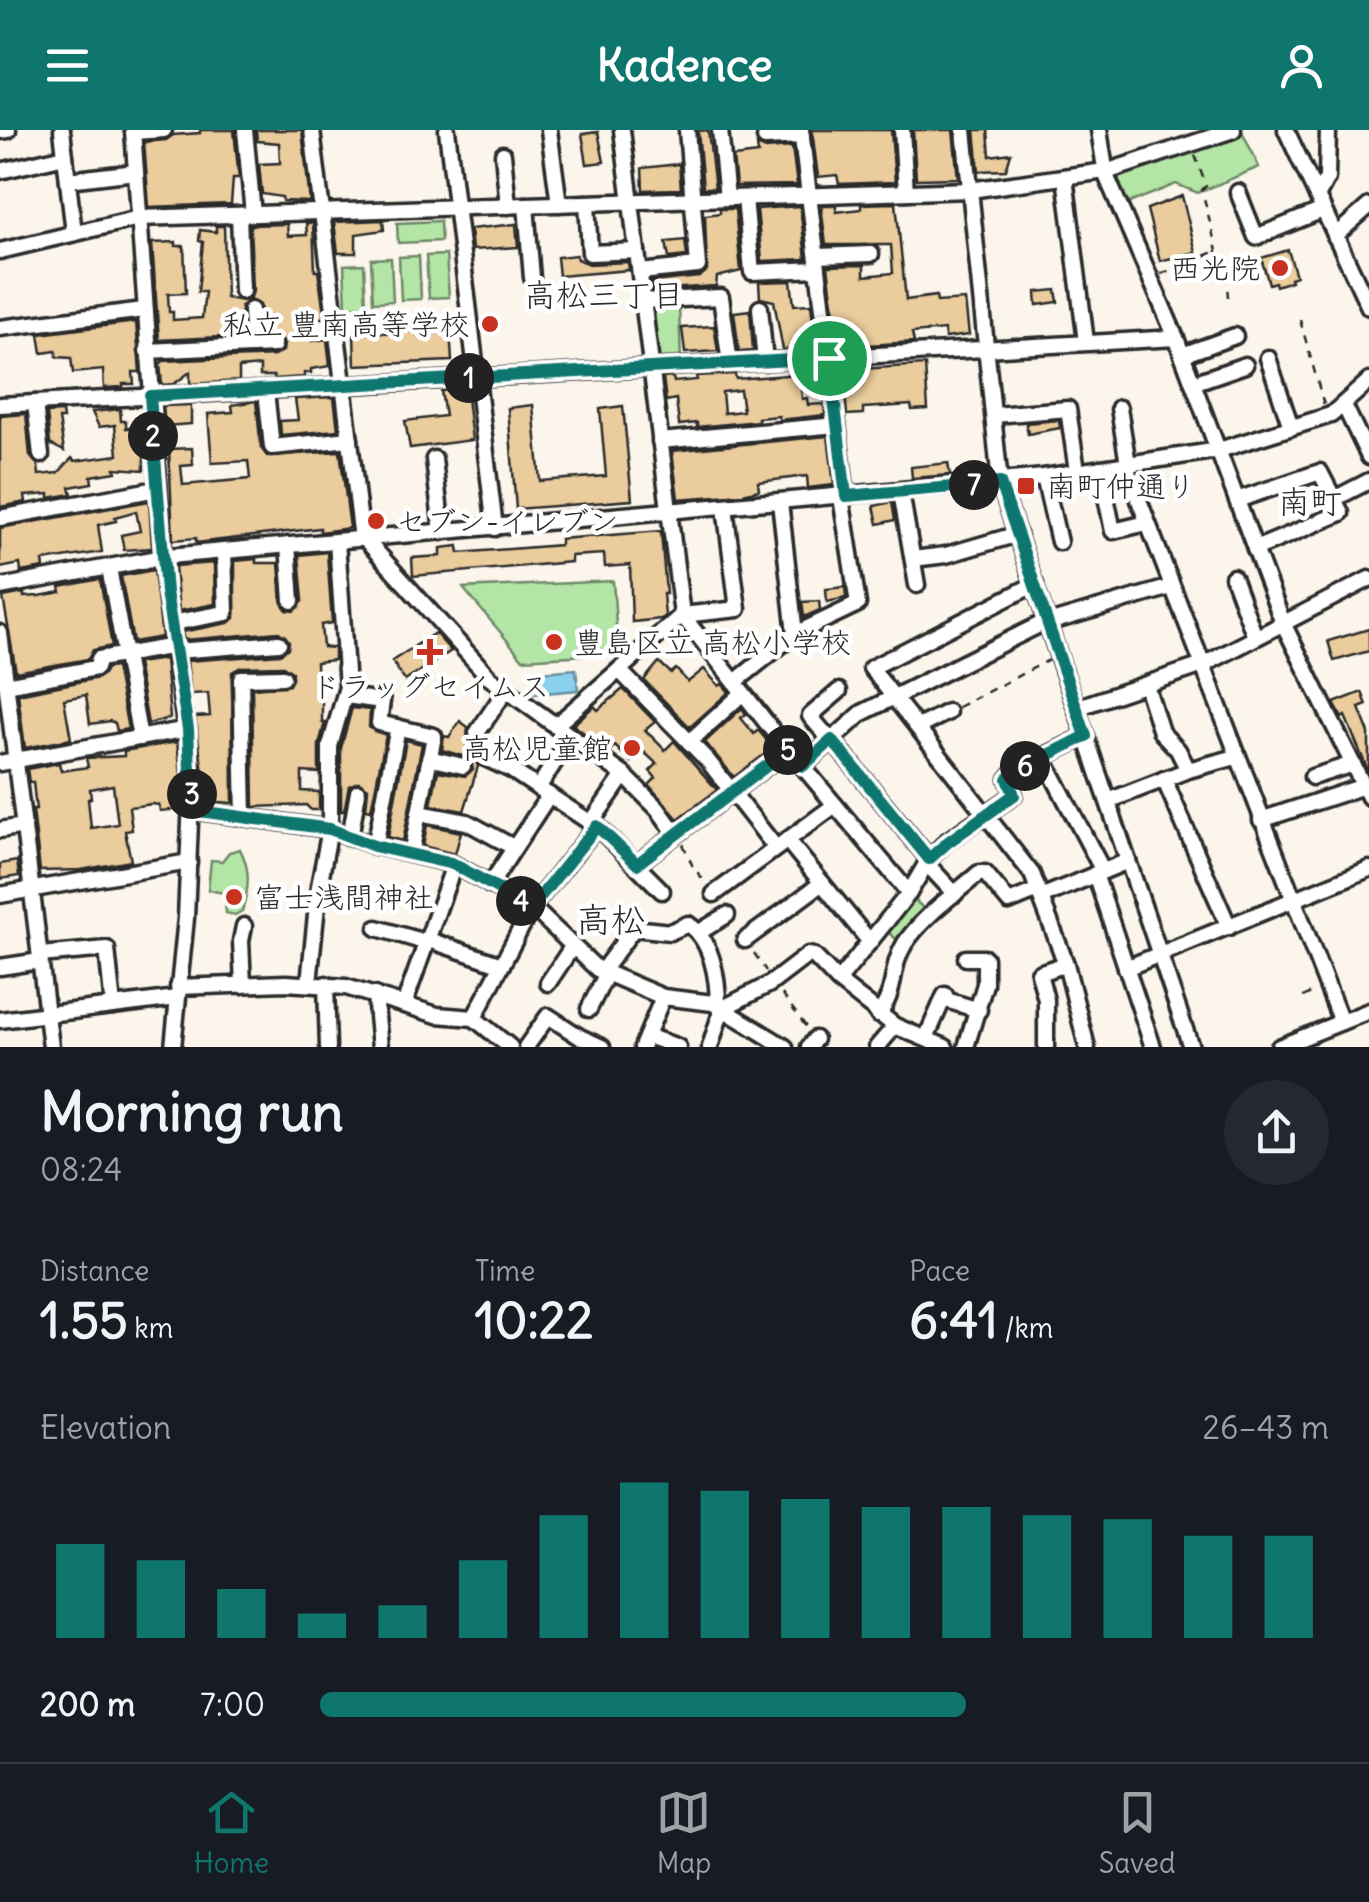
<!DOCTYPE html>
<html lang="en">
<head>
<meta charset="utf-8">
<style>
  :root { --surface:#171b24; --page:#242831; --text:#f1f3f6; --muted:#9ea1a6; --line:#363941; --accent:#0f766e }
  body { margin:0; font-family:Delius,"Klee One",sans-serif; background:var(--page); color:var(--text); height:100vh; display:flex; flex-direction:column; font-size:38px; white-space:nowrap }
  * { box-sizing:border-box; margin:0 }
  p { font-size:32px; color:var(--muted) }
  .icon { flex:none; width:55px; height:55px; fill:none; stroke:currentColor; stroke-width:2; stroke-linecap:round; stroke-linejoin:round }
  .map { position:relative; height:917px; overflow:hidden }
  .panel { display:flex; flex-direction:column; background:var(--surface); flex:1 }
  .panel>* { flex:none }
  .pin { position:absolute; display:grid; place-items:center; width:85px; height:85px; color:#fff; margin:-42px; border:5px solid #fff; border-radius:50%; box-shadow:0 2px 10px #0007 }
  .km { position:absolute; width:50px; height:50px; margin:-25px; border-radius:50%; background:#222; color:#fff; font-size:28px; line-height:50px; text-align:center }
  .round { display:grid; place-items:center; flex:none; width:105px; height:105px; border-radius:52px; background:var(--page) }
  .overview { display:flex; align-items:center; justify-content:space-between; height:170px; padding:0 40px }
  h1 { font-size:55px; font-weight:700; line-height:75px }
  .metrics { display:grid; grid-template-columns:repeat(3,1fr); gap:15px; height:170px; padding:10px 40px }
  .metrics div { display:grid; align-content:center }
  .metrics b { font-size:50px; font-weight:700 }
  .metrics small { font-size:28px; font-weight:400 }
  .metrics p { font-size:28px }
  .chart { height:280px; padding:20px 40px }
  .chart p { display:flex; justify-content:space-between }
  .chart svg { width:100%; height:180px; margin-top:10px; stroke:var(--accent); stroke-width:6 }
  ul { padding:0 40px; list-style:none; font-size:32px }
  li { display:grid; grid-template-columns:160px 120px 1fr; align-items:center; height:75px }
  li i { height:25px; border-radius:12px; background:var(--accent) }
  header { display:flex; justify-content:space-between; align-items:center; height:130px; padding:0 40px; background:var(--accent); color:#fff; font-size:45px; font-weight:700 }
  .menu { display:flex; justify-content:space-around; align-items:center; height:140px; border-top:2px solid var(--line); background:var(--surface); font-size:28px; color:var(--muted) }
  .menu a { display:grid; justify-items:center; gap:5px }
  .menu .active { color:var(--accent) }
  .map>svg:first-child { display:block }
</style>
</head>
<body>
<header><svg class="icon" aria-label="menu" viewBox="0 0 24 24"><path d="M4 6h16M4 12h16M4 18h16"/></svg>Kadence<svg class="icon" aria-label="person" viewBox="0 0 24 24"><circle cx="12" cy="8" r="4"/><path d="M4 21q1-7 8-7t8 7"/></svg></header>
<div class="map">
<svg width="1369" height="917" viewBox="0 0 1369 917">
  <rect width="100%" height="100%" fill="#fbf5eb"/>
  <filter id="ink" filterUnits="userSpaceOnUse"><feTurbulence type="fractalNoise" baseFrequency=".01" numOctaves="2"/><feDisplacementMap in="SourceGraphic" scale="20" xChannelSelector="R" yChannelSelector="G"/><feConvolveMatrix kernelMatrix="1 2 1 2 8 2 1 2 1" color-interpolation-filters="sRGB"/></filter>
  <g filter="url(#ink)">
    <g fill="#b2e5a6" stroke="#6e8868" stroke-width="2.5">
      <path d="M1242 1 1259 37 1198 63 1176 54 1124 75 1113 46Z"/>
      <path d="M440 91 441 111 398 113 397 93Z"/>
      <path d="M446 125 449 167 429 168 426 126Z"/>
      <path d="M419 126 421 169 401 170 399 127Z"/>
      <path d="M391 128 393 171 373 172 371 129Z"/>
      <path d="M364 134 366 176 346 177 344 135Z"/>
      <path d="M679 175 681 232H655L649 177Z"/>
      <path d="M613 451 618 523 523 529 463 458Z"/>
      <path d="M240 719C251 740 249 759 242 781L235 785 226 783 224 763 208 760 211 730 222 731 229 722Z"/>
      <path d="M912 767 926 781 900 812 885 800Z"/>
    </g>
    <path fill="#8bd0ed" stroke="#658e9f" stroke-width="2.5" d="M576 539 578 560 534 564 532 543Z"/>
    <g fill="#eacc9d" stroke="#2b2b2b" stroke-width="2.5" fill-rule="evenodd">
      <path d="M200 0H234L239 48H233L231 74 149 77 144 12 166 10 173 5 200 3Z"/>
      <path d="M256 0H302L310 72 283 71 282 67 262 64 259 34 280 33 279 13 257 11Z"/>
      <path d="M708 0 715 58H703L698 1Z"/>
      <path d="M812 0H891L895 52 839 54 837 45 818 47Z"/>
      <path d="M913 0H953L958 48 916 49Z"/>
      <path d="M975 0H988L990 26 1011 23 1006 40 979 41Z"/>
      <path d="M598 2 604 32 587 34 582 4Z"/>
      <path d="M757 15 766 19 792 17 797 55 736 56 733 27 758 24Z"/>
      <path d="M679 34 681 59 643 60 642 38Z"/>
      <path d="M1182 66 1196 122 1160 131 1147 79Z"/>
      <path d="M896 73 906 170 936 166 937 172 965 170 969 205 945 208 944 200 912 203 914 212 838 217 828 136 864 135V146L893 143 891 115H826L821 76 836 75V82L861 79V74Z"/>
      <path d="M800 76 806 129 762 131 757 79Z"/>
      <path d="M720 79H735L741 141 717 147 716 156 652 160 651 152 699 147 707 141 705 85 720 83Z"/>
      <path d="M383 90 384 100 356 104V123H338L334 92Z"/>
      <path d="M306 93H313L315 141H318L324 183V188H311L312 211 327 209 330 236 311 239V243H304V247L274 249V246H260V236L239 238V251L190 254V242L174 254 162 255 160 234 163 231 274 226 283 221 284 214 278 205H263L260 175 251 169 241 176 242 206 159 210 152 113 176 112V116H184L186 163 168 164 169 182H173V190L202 188 205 162H198L203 112 199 111 200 100 216 102V96H224L226 168 243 171 251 167 253 161 250 95 287 94 288 106 307 105Z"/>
      <path d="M516 94 518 117 472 120 470 99Z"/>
      <path d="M685 110 687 126 669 128 666 112Z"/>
      <path d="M1288 120 1296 146 1290 148 1291 151 1276 156 1275 152 1269 154 1261 128Z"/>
      <path d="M576 125 577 129 589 134 628 132 629 140 559 146 557 127Z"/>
      <path d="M791 151 794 175 811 174 816 218 783 220 774 171 760 168 759 152Z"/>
      <path d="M1056 160 1058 172 1037 175 1036 162Z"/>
      <path d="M750 180 753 221 739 222 734 182Z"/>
      <path d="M136 192 140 242H133L134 254H123V257L104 258 103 240 73 243 71 228 57 227 56 221 42 223 39 204Z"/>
      <path d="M714 196 718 221 685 223 682 198Z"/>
      <path d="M450 200 452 231 355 235 354 204Z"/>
      <path d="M925 235 928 279 912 280 911 275 863 278V284L847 285 843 240Z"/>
      <path d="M735 244 736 249 800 244 802 269 807 268 808 275 824 274 825 285 779 290V286L758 288V291L697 297V293L679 295 676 269 666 271 663 248 673 247 674 252 697 250 696 246ZM740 260 743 281 724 283 722 262Z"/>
      <path d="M466 259 472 310 410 318 405 291 445 286 441 261Z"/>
      <path d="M334 267 338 300 281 305 280 291 298 290 295 269Z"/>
      <path d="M256 271 261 318 267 326 340 321 350 398 320 402V398L196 413V408L173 410 169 319 192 318 193 335 181 336 183 355 250 349 248 331 212 333 208 284 233 282 232 275Z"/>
      <path d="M191 275V294L165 296 163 276Z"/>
      <path d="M533 275 540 351 606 346 600 279 623 276 632 370 516 379 508 278Z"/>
      <path d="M120 279 121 291H126V298H144V340L115 338 116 342 91 346 92 353 70 357 72 364 49 368V364L25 366 26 372 0 377V286L26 284 30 326 38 335 39 345 58 343 72 328 75 331 118 325 115 295 99 297 92 282Z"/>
      <path d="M62 282 63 289H59L64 321 50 314 47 283Z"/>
      <path d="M1059 290 1060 298 1028 304 1026 293Z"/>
      <path d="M828 306 834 355 808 358 807 346 758 352 759 360 743 364 678 369 672 321Z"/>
      <path d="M948 333 950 345 912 348 911 337Z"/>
      <path d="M149 371 152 418 124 420 121 405 140 401 136 381 115 387 116 391 98 395 102 422 43 431 44 438 21 442 20 434 0 438V398Z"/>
      <path d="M892 372 895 390 878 394 874 376Z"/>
      <path d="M661 401 666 464H663L665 486 661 489 632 492 630 435 605 437 604 424 571 426V432L413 446 412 428 441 426V418L458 416 459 423 560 415V409Z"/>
      <path d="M327 422 332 493 321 495 323 517 334 518V530L316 532 317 560H322V592H325L319 615V643L302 642V661L319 662V680H311L306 675 254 677 252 558 289 555 292 542 283 536 241 537 232 542 233 673 202 671 203 642 195 587 210 586 208 563 191 564 187 531 280 524 288 518 289 511 279 502 184 510 182 502 228 493 235 488V431L256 429V433H279L282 473 287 480 294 481 303 471 299 425Z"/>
      <path d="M214 433 215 474 179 481 175 436Z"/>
      <path d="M154 440 162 507 133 512 121 446Z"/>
      <path d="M100 449 112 516 93 520 88 529 16 542 3 467 24 463V467L39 466 61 462 60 457Z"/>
      <path d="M845 457 846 468 827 472 826 459Z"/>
      <path d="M819 471 820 480 804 487 802 472Z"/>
      <path d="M1369 499V521L1334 531 1328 511Z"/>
      <path d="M435 503 451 521 405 551 392 531Z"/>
      <path d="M165 529 170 588 148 594 137 533Z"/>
      <path d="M659 532 671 543 676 539 688 552 704 539 719 556 722 554 729 562 690 597 644 550Z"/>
      <path d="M116 537 128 599 117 601 115 593 110 591 90 594 86 565 64 569 71 609 25 618 18 564 98 548 107 538Z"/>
      <path d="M623 559 655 592 645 600 665 620 674 611 717 660 678 689 649 655 656 648 650 641 657 634 643 621 631 632 615 616 609 621 573 595 594 576 598 580Z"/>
      <path d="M1362 562 1367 575 1359 578 1369 603V643L1345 586 1342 588 1334 573Z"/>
      <path d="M352 578 370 580 369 598 386 605 371 680 366 679 368 658 359 652 349 656 344 681H341V618Z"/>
      <path d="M742 578 746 584 741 588 754 604 758 600 773 618 734 647 705 612Z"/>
      <path d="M460 591 468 597 466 623 473 625 478 636 464 681 431 675 438 641 465 646 473 639 469 628 442 620 444 606 449 607Z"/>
      <path d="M406 610 422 614 403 711 388 707Z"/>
      <path d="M177 612 181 645 180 679 160 681 159 675 153 674 129 677 132 700 125 701 131 731 81 740 40 741 33 680H36L33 652H29L27 639 59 633 61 641 88 637 86 628 124 626V621ZM113 655 118 694 91 698 88 669 91 668 90 659Z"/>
      <path d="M427 695 461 702 455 724 423 716Z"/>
      <path d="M17 731 19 746 0 749V734Z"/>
    </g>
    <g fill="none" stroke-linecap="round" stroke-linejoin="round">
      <g stroke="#2b2b2b" stroke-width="21">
        <g id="minor">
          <path d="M62 0 74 103"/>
          <path d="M133 0 166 462 192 644 186 788 173 917"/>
          <path d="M245 0 253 84"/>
          <path d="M312 0 362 409"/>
          <path d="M447 0 495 398"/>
          <path d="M549 0 559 74"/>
          <path d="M720 0 727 68"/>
          <path d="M801 0 846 367"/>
          <path d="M902 0 906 62"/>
          <path d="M964 0 1000 353 1191 917"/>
          <path d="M1099 0 1106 45 1176 208 1283 493 1369 667"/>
          <path d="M1286 0 1369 177"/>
          <path d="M0 1 8 0"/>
          <path d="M133 2 164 0"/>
          <path d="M765 8 802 6"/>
          <path d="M503 24 508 76"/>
          <path d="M0 41 65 26"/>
          <path d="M1065 47 1086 212"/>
          <path d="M68 50 136 42"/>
          <path d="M1238 62 1256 107 1323 80"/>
          <path d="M1317 67 1327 48 1328 0"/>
          <path d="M745 68 752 142 818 139"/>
          <path d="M587 73 590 123 637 121"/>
          <path d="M526 75 532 148"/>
          <path d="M239 85 242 161"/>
          <path d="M1335 106 1369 76"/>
          <path d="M0 121 139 88 970 60 1112 40 1233 0"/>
          <path d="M817 126 871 124"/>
          <path d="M640 142 698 136 687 0"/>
          <path d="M643 171 721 167 730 234"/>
          <path d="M760 178 765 232"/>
          <path d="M251 180 253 216"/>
          <path d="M0 198 144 180"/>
          <path d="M147 221 274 215"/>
          <path d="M1182 225 1235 206"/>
          <path d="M1268 228 1291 297"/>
          <path d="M1193 253 1245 235"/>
          <path d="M266 261 272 317 350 309"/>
          <path d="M35 273 41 325"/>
          <path d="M0 275 1176 208"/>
          <path d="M1344 275 1369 327"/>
          <path d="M1119 278 1128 334"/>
          <path d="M994 285 1068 279 1077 341"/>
          <path d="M660 311 837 295"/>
          <path d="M434 329 442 402"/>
          <path d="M1125 334 1341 892"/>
          <path d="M1100 338 1113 401 1147 393"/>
          <path d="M1044 347 1059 412"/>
          <path d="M901 362 917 455"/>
          <path d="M1237 370 1320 342 1334 369 1369 351"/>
          <path d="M780 372 795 504"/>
          <path d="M0 388 157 359"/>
          <path d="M365 409 490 548 624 645 658 679 676 704"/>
          <path d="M288 415 292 471"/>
          <path d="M1255 419 1341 383 1334 369"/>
          <path d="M913 429 946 425 1018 404"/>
          <path d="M109 438 140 608"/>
          <path d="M1233 447 1255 507"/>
          <path d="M1035 454 871 538 1032 744 1066 834 1087 917"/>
          <path d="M0 457 169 426 1044 347 1219 320 1331 285 1369 251"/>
          <path d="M682 485 773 601 909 763"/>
          <path d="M682 485 738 479 725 377"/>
          <path d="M172 493 226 483 224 421"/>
          <path d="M1048 493 1171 457"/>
          <path d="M0 503 51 917"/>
          <path d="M176 521 279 513"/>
          <path d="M619 540 708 631 776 718"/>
          <path d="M735 552 795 504 858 474 841 367"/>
          <path d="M6 555 96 538 99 529 175 516"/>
          <path d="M1146 555 1161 602 1178 620 1188 640"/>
          <path d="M346 566 382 571 379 593 434 606 411 724"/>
          <path d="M1076 578 1203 535 1369 449"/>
          <path d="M555 596 682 485 622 0"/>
          <path d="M918 597 948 582"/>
          <path d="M477 603 506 560"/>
          <path d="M832 610 929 729"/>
          <path d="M831 611 810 586 839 561"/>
          <path d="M689 612 743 563"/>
          <path d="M483 627 511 640 591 693"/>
          <path d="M1043 627 1103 741"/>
          <path d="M429 628 463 636"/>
          <path d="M0 633 188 599"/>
          <path d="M803 636 862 583 1047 491"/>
          <path d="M1312 647 1353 634"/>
          <path d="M1164 649 1229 797"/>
          <path d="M538 658 570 608"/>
          <path d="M1108 671 1188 640 1236 627"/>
          <path d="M192 680 330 699 373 715 453 734 532 777 597 839 663 867 713 873 785 917"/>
          <path d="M419 683 467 692 513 717"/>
          <path d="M244 687 241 548 283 547"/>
          <path d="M1261 690 1364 656"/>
          <path d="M597 696 662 761"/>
          <path d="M0 700 24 696"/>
          <path d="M350 707 358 662"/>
          <path d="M787 710 870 812"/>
          <path d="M375 716 398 597"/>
          <path d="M926 733 955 764"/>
          <path d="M637 734 789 619"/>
          <path d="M1095 744 1153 917"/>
          <path d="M490 755 549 665"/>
          <path d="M714 764 835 675"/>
          <path d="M0 765 189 732"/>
          <path d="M1041 767 1128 731"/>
          <path d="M377 798 425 812"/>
          <path d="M698 803 727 785"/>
          <path d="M426 809 502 835"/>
          <path d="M745 810 822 753"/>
          <path d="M40 825 107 819 113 876"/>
          <path d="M0 837 40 831"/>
          <path d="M1126 838 1369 739"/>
          <path d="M602 841 634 798 670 802 688 794C712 810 718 848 718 876"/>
          <path d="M838 851 895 896 945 917"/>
          <path d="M309 853 319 756 330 699V616L347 557 337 411"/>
          <path d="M548 853 572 817"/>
          <path d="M326 854 328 917"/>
          <path d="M243 855 241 811 244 796"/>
          <path d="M178 857 286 853 346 857 437 885 474 888 510 917"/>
          <path d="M375 865 380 917"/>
          <path d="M943 869 979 880"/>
          <path d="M404 875 454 735"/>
          <path d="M589 879 607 843"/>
          <path d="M878 885C898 860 889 839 905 813 924 785 954 765 979 743H985L1009 772 1038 760"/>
          <path d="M474 888 532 777 597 696 591 693 624 645"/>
          <path d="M0 890 177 868"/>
          <path d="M647 906 678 917"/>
          <path d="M926 908 945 865"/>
          <path d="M526 917 548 886 580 907 602 917"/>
          <path d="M642 917 663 867"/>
          <path d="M710 917 720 885 729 875 770 854 808 825 814 826 838 851 909 763 929 729 947 711 1014 665 1008 649 1015 641 1086 606"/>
          <path d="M809 917 815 909"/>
          <path d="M877 917 895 896"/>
          <path d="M966 917 985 854V828H966"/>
          <path d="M1046 917V870L1039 843 1066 834"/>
          <path d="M1279 917 1369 881"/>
        </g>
      </g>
      <g stroke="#2b2b2b" stroke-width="2.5" stroke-dasharray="8 8" stroke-linecap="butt">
        <path d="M1195 25 1206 56 1202 60 1222 141 1228 143"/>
        <path d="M1161 144 1214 122"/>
        <path d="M1226 144 1228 167"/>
        <path d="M1300 190 1324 275"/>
        <path d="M958 577 1049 530"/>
        <path d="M683 714 693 737 707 754"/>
        <path d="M754 823 766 841"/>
        <path d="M782 864 807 898"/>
        <path d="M1303 867 1315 861"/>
      </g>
      <use href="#minor" stroke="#fff" stroke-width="14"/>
    </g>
  </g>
  <g fill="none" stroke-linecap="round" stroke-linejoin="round" filter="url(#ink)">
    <g stroke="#fff" stroke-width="20">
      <path id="route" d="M829 228 846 366 1000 353 1086 606 1015 642 1008 649 1014 665 948 712 929 729 832 610 803 636 789 619 637 734 597 696 532 777 453 734 374 716 330 699 192 680 188 599 166 462 150 266Z"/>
    </g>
    <use href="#route" stroke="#0f766e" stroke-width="12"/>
  </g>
  <g fill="#c8321e" stroke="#fff" stroke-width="4">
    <circle cx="1280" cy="138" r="10"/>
    <circle cx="490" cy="194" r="10"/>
    <rect x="1016" y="346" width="20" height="20" rx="5"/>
    <circle cx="376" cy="391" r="10"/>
    <circle cx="554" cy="512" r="10"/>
    <path d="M425 507h10v10h10v10h-10v10h-10v-10h-10v-10h10z"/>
    <circle cx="632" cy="618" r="10"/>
    <circle cx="234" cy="767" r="10"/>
  </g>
  <g text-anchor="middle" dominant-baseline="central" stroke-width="9" stroke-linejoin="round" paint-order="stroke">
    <g font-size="30" fill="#2b2b2b" stroke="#fff" text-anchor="start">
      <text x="1260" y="138" text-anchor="end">西光院</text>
      <text x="470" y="194" text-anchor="end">私立 豊南高等学校</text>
      <text x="1046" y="356">南町仲通り</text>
      <text x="396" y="391">セブン-イレブン</text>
      <text x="574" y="512">豊島区立 高松小学校</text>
      <text x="430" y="556" text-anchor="middle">ドラッグセイムス</text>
      <text x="612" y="618" text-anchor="end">高松児童館</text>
      <text x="254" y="767">富士浅間神社</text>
    </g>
    <g font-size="32" fill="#2b2b2b" stroke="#fff">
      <text x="604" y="164">高松三丁目</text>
      <text x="1310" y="371">南町</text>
    </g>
    <g font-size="35" fill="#2b2b2b" stroke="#fff">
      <text x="611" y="789">高松</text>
    </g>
  </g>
</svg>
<div class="pin" style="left:829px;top:228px;background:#1e9e55"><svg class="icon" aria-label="arrive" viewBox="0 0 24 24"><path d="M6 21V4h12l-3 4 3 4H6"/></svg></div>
<b class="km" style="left:469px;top:248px">1</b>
<b class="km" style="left:153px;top:306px">2</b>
<b class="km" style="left:192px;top:664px">3</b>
<b class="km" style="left:521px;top:771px">4</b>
<b class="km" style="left:788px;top:620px">5</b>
<b class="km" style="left:1025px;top:636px">6</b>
<b class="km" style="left:974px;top:355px">7</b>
</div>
<section class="panel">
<div class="overview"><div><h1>Morning run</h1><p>08:24</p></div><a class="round"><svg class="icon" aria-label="share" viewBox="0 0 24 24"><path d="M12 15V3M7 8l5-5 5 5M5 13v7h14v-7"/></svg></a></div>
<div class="metrics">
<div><p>Distance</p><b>1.55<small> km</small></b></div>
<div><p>Time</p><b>10:22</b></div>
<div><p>Pace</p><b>6:41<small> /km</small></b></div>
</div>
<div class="chart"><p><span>Elevation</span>26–43 m</p>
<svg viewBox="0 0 160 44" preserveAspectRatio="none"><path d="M5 44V21M15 44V25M25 44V32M35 44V38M45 44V36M55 44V25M65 44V14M75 44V6M85 44V8M95 44V10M105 44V12M115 44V12M125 44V14M135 44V15M145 44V19M155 44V19"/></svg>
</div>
<ul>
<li><b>200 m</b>7:00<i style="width:64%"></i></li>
</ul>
</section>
<nav class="menu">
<a class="active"><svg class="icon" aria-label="home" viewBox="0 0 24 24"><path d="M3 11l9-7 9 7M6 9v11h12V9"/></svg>Home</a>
<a><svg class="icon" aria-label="map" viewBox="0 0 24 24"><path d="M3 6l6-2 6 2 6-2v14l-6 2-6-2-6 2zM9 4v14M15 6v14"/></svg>Map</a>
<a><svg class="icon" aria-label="saved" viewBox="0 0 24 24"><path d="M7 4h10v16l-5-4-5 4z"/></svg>Saved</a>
</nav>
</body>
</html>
